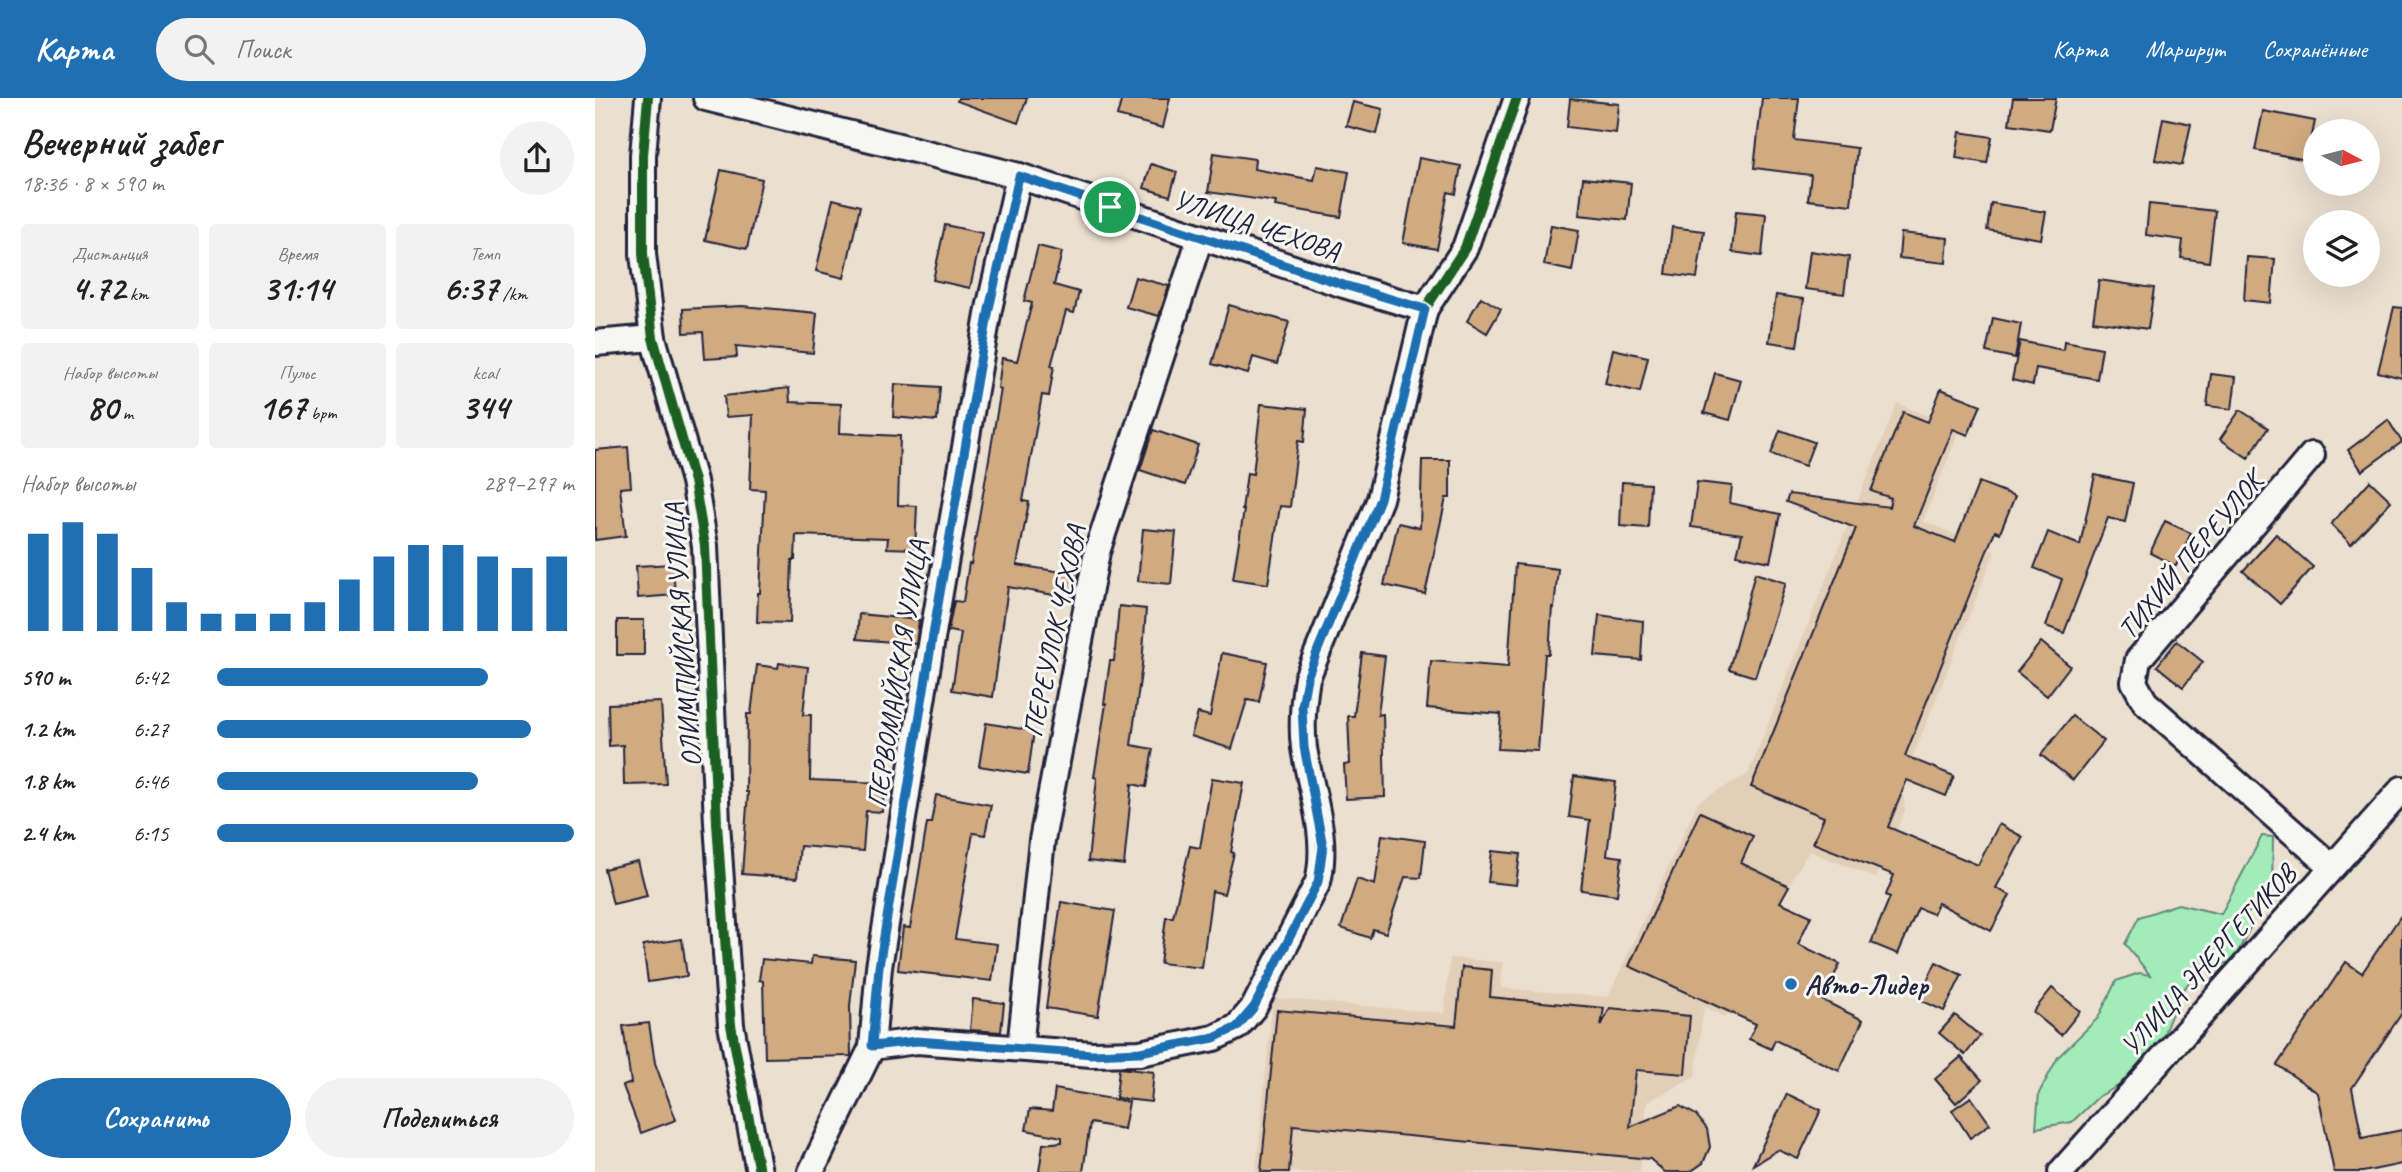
<!DOCTYPE html>
<html lang="ru">
<head>
<meta charset="utf-8">
<style>
  :root { --surface:#fff; --page:#f2f2f2; --text:#222; --muted:#767676; --accent:#1f6fb2 }
  body { margin:0; font-family:Caveat,sans-serif; background:var(--page); color:var(--text); height:100vh; display:flex; flex-direction:column; font-size:26px; white-space:nowrap }
  * { box-sizing:border-box; margin:0 }
  p { font-size:23px; color:var(--muted) }
  .icon { flex:none; width:38px; height:38px; fill:none; stroke:currentColor; stroke-width:2; stroke-linecap:round; stroke-linejoin:round }
  .map { position:relative; flex:1; overflow:hidden }
  .drawer { display:flex; flex-direction:column; background:var(--surface); width:595px }
  .drawer>* { flex:none }
  .needle { width:46px; rotate:97deg }
  .tools { position:absolute; left:1708px; top:21px; display:grid; gap:14px }
  .tools a { display:grid; place-items:center; width:77px; height:77px; border-radius:50%; background:var(--surface); box-shadow:0 7px 28px #0002; font-size:35px }
  .pin { position:absolute; display:grid; place-items:center; width:60px; height:60px; color:#fff; margin:-30px; border:4px solid #fff; border-radius:50%; box-shadow:0 2px 7px #0007 }
  .round { display:grid; place-items:center; flex:none; width:74px; height:74px; border-radius:37px; background:var(--page) }
  .summary { display:flex; align-items:center; justify-content:space-between; height:119px; padding:0 21px }
  h1 { font-size:38px; font-weight:700; line-height:52px }
  .figures { display:grid; grid-template-columns:repeat(3,1fr); gap:10px; height:119px; padding:7px 21px }
  .figures div { display:grid; align-content:center; border-radius:7px; background:var(--page); text-align:center }
  .figures b { font-size:35px; font-weight:700 }
  .figures small { font-size:19px; font-weight:400 }
  .figures p { font-size:19px }
  .chart { height:196px; padding:14px 21px }
  .chart p { display:flex; justify-content:space-between }
  .chart svg { width:100%; height:126px; margin-top:7px; stroke:var(--accent); stroke-width:6 }
  .primary-button { display:flex; gap:14px; margin-top:auto; padding:14px 21px }
  .primary-button a { flex:1; height:80px; border-radius:42px; background:var(--accent); color:#fff; font-size:28px; font-weight:700; line-height:80px; text-align:center }
  .primary-button a+a { background:var(--page); color:var(--text) }
  ul { padding:0 21px; list-style:none; font-size:23px }
  li { display:grid; grid-template-columns:112px 84px 1fr; align-items:center; height:52px }
  li i { height:18px; border-radius:9px; background:var(--accent) }
  header { display:flex; align-items:center; gap:42px; box-sizing:border-box; height:98px; padding:0 35px; background:var(--accent); color:#fff }
  header strong { font-size:33px }
  nav { display:flex; gap:38px; margin-inline-start:auto; font-size:24px }
  .search { width:490px; height:63px; background:var(--page); display:flex; align-items:center; gap:18px; box-sizing:border-box; padding:0 24px; border-radius:38px; color:var(--muted); font-size:26px }
  main { display:flex; flex:1; min-height:0 }
  .map>svg:first-child { display:block }
</style>
</head>
<body>
<header>
<strong>Карта</strong>
<div class="search"><svg class="icon" aria-label="search" viewBox="0 0 24 24"><circle cx="10" cy="10" r="6"/><path d="M15 15l6 6"/></svg>Поиск</div>
<nav><a>Карта</a><a>Маршрут</a><a>Сохранённые</a></nav>
</header>
<main>
<section class="drawer">
<div class="summary"><div><h1>Вечерний забег</h1><p>18:36 · 8 × 590 m</p></div><a class="round"><svg class="icon" aria-label="share" viewBox="0 0 24 24"><path d="M12 15V3M7 8l5-5 5 5M5 13v7h14v-7"/></svg></a></div>
<div class="figures">
<div><p>Дистанция</p><b>4.72<small> km</small></b></div>
<div><p>Время</p><b>31:14</b></div>
<div><p>Темп</p><b>6:37<small> /km</small></b></div>
</div>
<div class="figures">
<div><p>Набор высоты</p><b>80<small> m</small></b></div>
<div><p>Пульс</p><b>167<small> bpm</small></b></div>
<div><p>kcal</p><b>344</b></div>
</div>
<div class="chart"><p><span>Набор высоты</span>289–297 m</p>
<svg viewBox="0 0 160 44" preserveAspectRatio="none"><path d="M5 44V10M15 44V6M25 44V10M35 44V22M45 44V34M55 44V38M65 44V38M75 44V38M85 44V34M95 44V26M105 44V18M115 44V14M125 44V14M135 44V18M145 44V22M155 44V18"/></svg>
</div>
<ul>
<li><b>590 m</b>6:42<i style="width:76%"></i></li>
<li><b>1.2 km</b>6:27<i style="width:88%"></i></li>
<li><b>1.8 km</b>6:46<i style="width:73%"></i></li>
<li><b>2.4 km</b>6:15<i style="width:100%"></i></li>
</ul>
<div class="primary-button"><a>Сохранить</a><a>Поделиться</a></div>
</section>
<div class="map">
<svg width="1807" height="1074" viewBox="0 0 1807 1074">
  <rect width="100%" height="100%" fill="#ebdfd0"/>
  <filter id="ink" filterUnits="userSpaceOnUse"><feTurbulence type="fractalNoise" baseFrequency=".0143" numOctaves="2"/><feDisplacementMap in="SourceGraphic" scale="14" xChannelSelector="R" yChannelSelector="G"/><feConvolveMatrix kernelMatrix="1 2 1 2 8 2 1 2 1" color-interpolation-filters="sRGB"/></filter>
  <g filter="url(#ink)">
    <path fill="#e3cfb8" d="M1302 305 1365 331 1328 423 1400 453 1307 686 1310 712 1281 780 1214 753 1193 788 1131 919 1109 909 1100 979 1052 1004 1045 1074H661L678 900 849 915 855 860 908 864 906 890 1013 899 1103 704 1153 676Z"/>
    <path fill="#a2ecba" stroke="#62877a" stroke-width="2" d="M1667 738 1678 739 1677 790 1674 800 1650 817 1656 828 1638 864 1606 870 1584 897 1564 948 1539 979 1503 999 1477 1024 1441 1030 1444 995 1463 959 1503 920 1521 883 1544 875 1555 877 1530 846 1544 819 1583 806 1626 816Z"/>
    <g fill="#d0aa81" stroke="#22223b" stroke-width="2">
      <path d="M363 0H432L423 25 362 3Z"/>
      <path d="M527 0H575L568 30 522 18Z"/>
      <path d="M1167 0H1204L1199 42 1262 50 1256 107 1213 102 1216 77 1159 70Z"/>
      <path d="M1418 0H1461L1455 32 1414 26Z"/>
      <path d="M975 1 1024 6 1021 35 972 29Z"/>
      <path d="M758 4 788 11 782 36 751 28Z"/>
      <path d="M1668 13 1720 23 1712 62 1660 52Z"/>
      <path d="M1568 20 1596 26 1587 67 1560 62Z"/>
      <path d="M1365 34 1397 39 1392 65 1361 60Z"/>
      <path d="M619 55 660 61 659 71 719 82 722 68 754 74 746 119 680 108 681 104 613 94Z"/>
      <path d="M824 60 866 68 861 96 853 94 842 151 808 145Z"/>
      <path d="M556 66 582 74 575 98 549 90Z"/>
      <path d="M126 72 167 81 152 151 110 142Z"/>
      <path d="M988 80 1036 85 1032 122 984 117Z"/>
      <path d="M238 101 265 108 249 180 221 173Z"/>
      <path d="M1396 105 1451 114 1446 141 1392 132Z"/>
      <path d="M1554 106 1620 113 1614 164 1586 160 1588 142 1551 137Z"/>
      <path d="M1141 113 1171 116 1167 158 1137 154Z"/>
      <path d="M350 127 387 135 375 190 338 182Z"/>
      <path d="M956 127 984 132 977 173 949 167Z"/>
      <path d="M1077 129 1109 133 1102 180 1071 176Z"/>
      <path d="M1306 135 1353 140 1351 165 1304 160Z"/>
      <path d="M443 148 467 154 459 187 484 194 479 215 471 213 456 268H459L454 298 447 297 428 403 434 404 422 467 480 476 476 500 413 489 398 599 357 592 366 535 353 533 359 503 368 504 374 465 376 466 406 291 403 290 407 260 422 263 437 205 429 203Z"/>
      <path d="M1215 153 1254 159 1249 196 1210 191Z"/>
      <path d="M1652 159 1680 161 1676 205 1649 202Z"/>
      <path d="M540 179 574 188 564 218 531 209Z"/>
      <path d="M1504 182 1559 190 1553 231 1498 223Z"/>
      <path d="M1181 197 1209 201 1202 248 1174 244Z"/>
      <path d="M886 199 906 211 892 235 872 223Z"/>
      <path d="M634 207 694 224 682 266 658 259 653 276 617 266Z"/>
      <path d="M147 208 222 215 218 255 141 248 142 259 110 261 108 234 89 235 88 211Z"/>
      <path d="M1799 209 1807 210V280L1783 274Z"/>
      <path d="M1398 220 1426 226 1420 260 1391 254Z"/>
      <path d="M1425 243 1468 252 1469 243 1507 250 1502 281 1441 270 1438 287 1417 282Z"/>
      <path d="M1018 251 1053 259 1045 294 1010 286Z"/>
      <path d="M1120 275 1146 282 1135 322 1109 315Z"/>
      <path d="M1616 276 1641 279 1637 311 1612 308Z"/>
      <path d="M300 286 345 289 342 323 298 319Z"/>
      <path d="M194 290 195 304 246 306 245 335 305 338 303 407 322 408 320 451 292 450 293 440 201 437 200 462H197L195 525 162 524 163 495H165L170 392 155 391 158 317 131 319 129 298Z"/>
      <path d="M1346 291 1386 307 1373 337 1358 331 1319 428 1360 444 1384 384 1420 398 1405 435 1400 433 1310 658 1359 678 1351 698 1312 682 1293 729 1383 767 1404 726 1428 739 1401 790 1415 797 1396 833 1343 805 1338 816 1323 810 1303 856 1276 845 1295 799 1291 797 1299 777 1218 745 1229 719 1156 689 1261 430 1191 404 1194 396 1294 409 1296 400 1276 393 1308 314 1333 324Z"/>
      <path d="M666 306 712 311 709 344 703 343 695 409 685 408 673 486 638 481 649 412H647L652 375 658 376Z"/>
      <path d="M1645 312 1673 330 1653 360 1625 341Z"/>
      <path d="M1793 322 1807 344 1767 373 1753 352Z"/>
      <path d="M558 332 603 347 590 387 545 372Z"/>
      <path d="M1185 332 1219 344 1210 368 1176 356Z"/>
      <path d="M33 349 36 389 25 390 31 438 0 442V352Z"/>
      <path d="M827 362H855V400H851L830 496 789 487 803 425 825 430Z"/>
      <path d="M1500 377 1538 385 1530 424 1513 420 1469 535 1451 528 1467 481 1439 470 1453 434 1485 447Z"/>
      <path d="M1775 383 1796 403 1756 446 1736 426Z"/>
      <path d="M1027 384 1055 386 1053 430 1025 428Z"/>
      <path d="M1102 384 1137 388 1135 405 1185 416 1175 464 1142 457 1147 436 1096 429Z"/>
      <path d="M1570 423 1596 435 1581 468 1555 455Z"/>
      <path d="M548 431 581 434 576 486 543 483Z"/>
      <path d="M1681 436 1718 469 1685 506 1648 473Z"/>
      <path d="M78 466 80 497 43 500 41 468Z"/>
      <path d="M920 466 963 471 959 510 957 509 954 556H950L943 653 903 651 906 616 832 610 836 563 913 569Z"/>
      <path d="M1160 475 1191 485 1160 579 1134 571Z"/>
      <path d="M524 508 551 511 547 567 536 647 558 651 551 689 537 686 529 767 493 763 502 680 499 679 511 606H509L515 563H519Z"/>
      <path d="M264 516 324 522 321 546 262 541Z"/>
      <path d="M1004 517 1048 523 1046 562 1000 558Z"/>
      <rect x="22" y="522" width="27" height="35"/>
      <path d="M1582 543 1608 564 1588 589 1562 568Z"/>
      <path d="M1446 544 1475 568 1452 598 1422 574Z"/>
      <path d="M627 555 672 564 664 604 652 602 637 651 596 638 603 615 615 618Z"/>
      <path d="M767 555 790 558 783 617 788 616 790 699 751 701 749 667 755 666 753 618H759Z"/>
      <path d="M184 565 213 569 208 617H216L215 682 290 685 287 714 271 713 268 753 205 748 202 780 147 776 153 694H151L152 616H156L162 567 183 570Z"/>
      <path d="M66 604 71 686 29 687 28 647 14 648 13 606Z"/>
      <path d="M1477 618 1509 643 1478 682 1446 657Z"/>
      <path d="M391 625 439 633 433 676 384 668Z"/>
      <path d="M979 678 1021 684 1012 757 1027 759 1022 797 986 792 995 722 974 719Z"/>
      <path d="M617 680 649 685 636 754 639 755 629 796 617 793 607 870 565 865 571 819H578L595 748 605 750Z"/>
      <path d="M341 697 396 707 390 737 378 735 360 841 402 846 397 883 303 872 308 829 315 830 332 725H336Z"/>
      <path d="M1105 714 1158 738 1146 765 1194 788 1185 804 1216 818 1203 846 1245 866 1227 902 1268 922 1244 973 1180 942 1176 951 1154 941 1161 926 1034 868Z"/>
      <path d="M787 737 830 743 826 780 810 779 791 835 778 831 775 840 746 830 762 781 780 787Z"/>
      <path d="M897 753 925 756 921 787 893 784Z"/>
      <path d="M43 763 52 798 18 806 9 771Z"/>
      <path d="M466 804 520 813 503 918 451 910Z"/>
      <path d="M1807 816V915L1757 990 1767 1040 1807 1032V1066L1768 1074H1739L1723 995 1682 967 1751 864 1767 875Z"/>
      <path d="M87 841 92 878 53 884 48 847Z"/>
      <path d="M217 858 260 862 255 908 256 958 170 960 168 883 164 882 167 861 216 866Z"/>
      <path d="M1341 864 1367 877 1349 913 1323 901Z"/>
      <path d="M867 869 897 872 895 899 1009 910 1006 928 1015 910 1095 918 1090 976 1041 972 1035 1029 1085 1008 1101 1017 1112 1031 1115 1049 1108 1065 1095 1074H1070L1055 1061 698 1027 694 1074H666L682 912 861 928Z"/>
      <path d="M1457 890 1485 913 1466 937 1438 914Z"/>
      <path d="M378 901 409 905 406 934 375 932Z"/>
      <path d="M1360 917 1385 938 1370 957 1344 935Z"/>
      <path d="M54 925 60 965 81 1022 46 1035 28 988 36 985 28 928Z"/>
      <path d="M1366 959 1387 982 1361 1005 1340 981Z"/>
      <path d="M524 970 559 974 556 1004 521 1000Z"/>
      <path d="M460 991 534 1004 529 1031 495 1025 488 1074H444L448 1046 467 1044V1039L431 1032 435 1011 457 1013Z"/>
      <path d="M1192 996 1226 1012 1203 1061 1183 1052 1158 1067Z"/>
      <path d="M1376 999 1395 1026 1375 1040 1357 1012Z"/>
    </g>
    <g fill="none" stroke-linecap="round" stroke-linejoin="round">
      <g stroke="#22223b" stroke-width="30">
        <g id="minor">
          <path d="M53 0 48 57V156L58 240 99 383 110 448 122 725 136 927 164 1074"/>
          <path d="M111 0 424 78 749 187 830 211"/>
          <path d="M0 245 58 240"/>
          <path d="M1717 357 1543 562 1539 584 1550 604 1736 768"/>
          <path d="M277 949 322 943 497 956 545 955 619 940 642 929 659 909 723 784C734 738 716 696 709 650 706 626 708 604 712 580L785 401 830 211 870 150 922 0"/>
          <path d="M425 950 447 742 502 454 605 140"/>
          <path d="M216 1074 277 949 284 869 338 535 394 211 424 78"/>
          <path d="M1466 1074 1807 691"/>
        </g>
      </g>
      <use href="#minor" stroke="#f6f6f2" stroke-width="24"/>
      <g stroke="#f6f6f2" stroke-width="15">
        <g id="cycleway">
          <path d="M53 0 48 57V156L58 240 99 383 110 448 122 725 136 927 164 1074"/>
          <path d="M277 949 322 943 497 956 545 955 619 940 642 929 659 909 723 784C734 738 716 696 709 650 706 626 708 604 712 580L785 401 830 211 870 150 922 0"/>
        </g>
      </g>
      <use href="#cycleway" stroke="#1b5e20" stroke-width="10"/>
    </g>
  </g>
  <g fill="none" stroke-linecap="round" stroke-linejoin="round" filter="url(#ink)">
    <g stroke="#fff" stroke-width="14">
      <path id="route" d="M424 78 749 187 830 211 785 401 722 554 712 580 707 608 709 649 728 748 723 784 659 909 642 929 619 940 545 954 497 956 322 943 277 948 284 869 338 536 394 211Z"/>
    </g>
    <use href="#route" stroke="#1f6fb2" stroke-width="9"/>
  </g>
  <circle fill="#1f6fb2" stroke="#f6f6f2" stroke-width="2.5" cx="1196" cy="886" r="7"/>
  <g text-anchor="middle" dominant-baseline="central" stroke-width="6" stroke-linejoin="round" paint-order="stroke">
    <g font-size="28" fill="#22223b" stroke="#f6f6f2">
      <text transform="translate(662 127) rotate(18)">УЛИЦА ЧЕХОВА</text>
      <text transform="translate(1595 457) rotate(-50)">ТИХИЙ ПЕРЕУЛОК</text>
      <text transform="translate(459 533) rotate(-78)">ПЕРЕУЛОК ЧЕХОВА</text>
      <text transform="translate(87 537) rotate(-94)">ОЛИМПИЙСКАЯ УЛИЦА</text>
      <text transform="translate(302 576) rotate(-81)">ПЕРВОМАЙСКАЯ УЛИЦА</text>
      <text transform="translate(1613 862) rotate(-48)">УЛИЦА ЭНЕРГЕТИКОВ</text>
    </g>
    <g font-size="28" font-weight="bold" fill="#22223b" stroke="#f6f6f2" text-anchor="start">
      <text x="1210" y="886">Авто-Лидер</text>
    </g>
  </g>
</svg>
<div class="tools">
<a><svg class="needle" viewBox="-14 -14 28 28"><path d="M0-13l5 13h-10z" fill="#e53935"/><path d="M0 13l5-13h-10z" fill="#767676"/></svg></a>
<a><svg class="icon" aria-label="layers" viewBox="0 0 24 24"><path d="M12 4l9 5-9 5-9-5zM3 14l9 5 9-5"/></svg></a>
</div>
<div class="pin" style="left:515px;top:109px;background:#1e9e55"><svg class="icon" aria-label="arrive" viewBox="0 0 24 24"><path d="M6 21V4h12l-3 4 3 4H6"/></svg></div>
</div>
</main>
</body>
</html>
